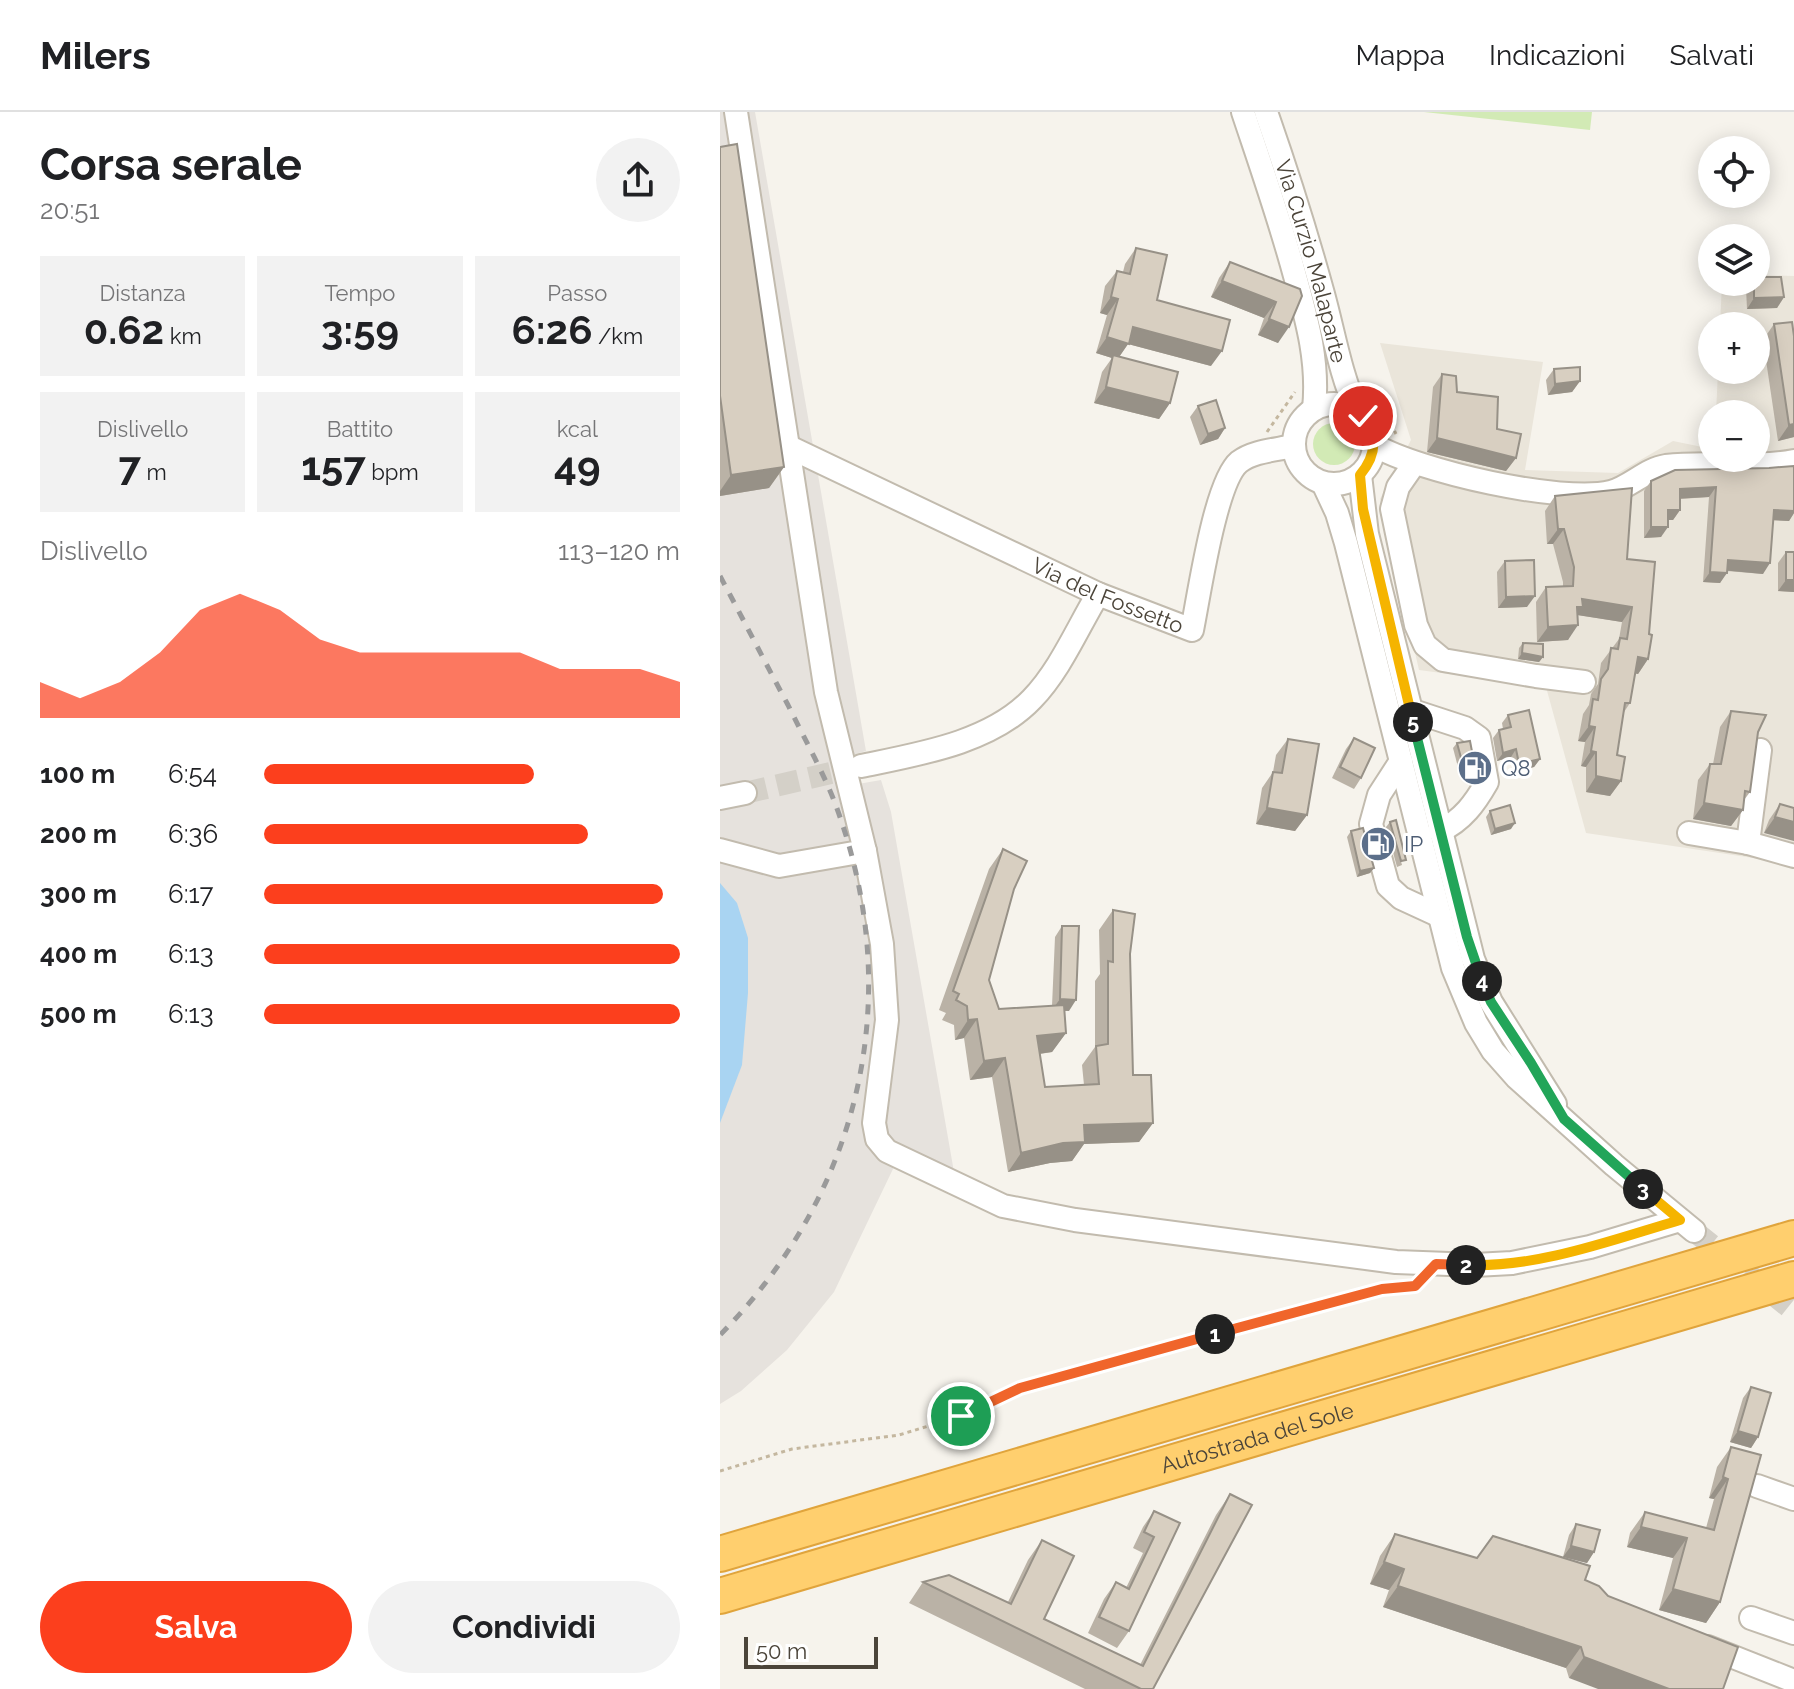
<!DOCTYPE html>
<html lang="it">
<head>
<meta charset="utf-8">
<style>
  :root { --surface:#fff; --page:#f2f2f2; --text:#202124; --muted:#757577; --line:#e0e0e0; --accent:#fc3f1d }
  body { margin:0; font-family:Raleway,sans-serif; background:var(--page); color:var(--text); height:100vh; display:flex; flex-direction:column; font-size:30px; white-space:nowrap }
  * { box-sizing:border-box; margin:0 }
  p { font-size:26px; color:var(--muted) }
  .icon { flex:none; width:44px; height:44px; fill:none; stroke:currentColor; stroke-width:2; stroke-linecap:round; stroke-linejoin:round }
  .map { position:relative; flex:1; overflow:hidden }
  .drawer { display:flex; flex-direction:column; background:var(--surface); width:720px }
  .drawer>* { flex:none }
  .buttons { position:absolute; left:978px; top:24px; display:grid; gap:16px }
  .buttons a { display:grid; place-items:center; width:72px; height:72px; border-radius:50%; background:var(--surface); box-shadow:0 4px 20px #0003; font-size:40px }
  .scale { position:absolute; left:24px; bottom:20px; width:134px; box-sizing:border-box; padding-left:8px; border:4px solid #4b4439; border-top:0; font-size:22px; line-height:28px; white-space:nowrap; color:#4b4439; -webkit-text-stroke:6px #fff; paint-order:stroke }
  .pin { position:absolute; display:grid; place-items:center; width:68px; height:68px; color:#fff; margin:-34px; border:4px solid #fff; border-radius:50%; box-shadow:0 2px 8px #0007 }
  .km { position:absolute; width:40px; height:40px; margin:-20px; border-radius:50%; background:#222; color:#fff; font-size:22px; line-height:40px; text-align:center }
  .round { display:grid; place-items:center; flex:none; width:84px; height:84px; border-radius:42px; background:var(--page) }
  .summary { display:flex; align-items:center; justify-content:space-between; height:136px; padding:0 40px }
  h1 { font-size:44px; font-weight:700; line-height:60px }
  .figures { display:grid; grid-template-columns:repeat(3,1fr); gap:12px; height:136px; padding:8px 40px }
  .figures div { display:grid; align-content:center; border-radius:0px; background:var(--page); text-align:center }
  .figures b { font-size:40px; font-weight:700 }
  .figures small { font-size:22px; font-weight:400 }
  .figures p { font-size:22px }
  .chart { height:224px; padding:16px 40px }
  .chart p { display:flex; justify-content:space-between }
  .chart svg { width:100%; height:144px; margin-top:8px; fill:var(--accent); opacity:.7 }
  .button { display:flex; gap:16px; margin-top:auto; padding:16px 40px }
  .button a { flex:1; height:92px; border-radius:48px; background:var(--accent); color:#fff; font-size:32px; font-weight:700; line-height:92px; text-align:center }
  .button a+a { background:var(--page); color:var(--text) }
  ul { padding:0 40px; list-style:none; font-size:26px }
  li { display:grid; grid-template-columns:128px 96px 1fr; align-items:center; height:60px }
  li i { height:20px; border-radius:10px; background:var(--accent) }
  header { display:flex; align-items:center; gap:48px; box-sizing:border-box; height:112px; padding:0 40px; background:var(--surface); border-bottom:2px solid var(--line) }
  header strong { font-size:38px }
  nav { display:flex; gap:44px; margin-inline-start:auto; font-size:28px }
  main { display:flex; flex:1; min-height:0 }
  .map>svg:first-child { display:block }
</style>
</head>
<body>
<header>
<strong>Milers</strong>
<nav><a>Mappa</a><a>Indicazioni</a><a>Salvati</a></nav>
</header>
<main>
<section class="drawer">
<div class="summary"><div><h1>Corsa serale</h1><p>20:51</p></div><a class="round"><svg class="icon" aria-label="share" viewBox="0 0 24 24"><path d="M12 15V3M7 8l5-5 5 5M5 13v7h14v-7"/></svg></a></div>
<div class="figures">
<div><p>Distanza</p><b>0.62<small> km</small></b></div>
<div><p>Tempo</p><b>3:59</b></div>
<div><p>Passo</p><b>6:26<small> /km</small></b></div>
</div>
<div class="figures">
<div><p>Dislivello</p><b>7<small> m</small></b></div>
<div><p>Battito</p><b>157<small> bpm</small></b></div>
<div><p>kcal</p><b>49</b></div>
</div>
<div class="chart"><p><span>Dislivello</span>113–120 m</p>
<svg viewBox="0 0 160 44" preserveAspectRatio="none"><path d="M0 44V33L10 38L20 33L30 24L40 11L50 6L60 11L70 20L80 24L90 24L100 24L110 24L120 24L130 29L140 29L150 29L160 33V44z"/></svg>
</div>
<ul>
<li><b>100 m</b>6:54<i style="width:65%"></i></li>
<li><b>200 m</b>6:36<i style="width:78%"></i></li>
<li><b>300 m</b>6:17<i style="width:96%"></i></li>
<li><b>400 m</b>6:13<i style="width:100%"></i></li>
<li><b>500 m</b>6:13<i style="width:100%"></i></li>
</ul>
<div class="button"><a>Salva</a><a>Condividi</a></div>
</section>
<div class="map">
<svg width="1074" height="1577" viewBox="0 0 1074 1577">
  <rect width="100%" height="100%" fill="#f6f3ec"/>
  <path fill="#eae5da" d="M1036 163 1074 164V752L866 721 826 575 699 558 660 387 691 328 660 231 823 250 805 358 898 361 953 329 992 337V346H1036V302H996L998 258H1036V214H1000L1002 170H1036Z"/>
  <path fill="#e6e2dd" d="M0 0H35L146 639 132 643 138 672 161 668 171 700 234 1060 184 1034 114 1180 67 1238 21 1279 0 1292Z"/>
  <g fill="#d2eab5">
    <path d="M704 0H872L870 18Z"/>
    <circle cx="614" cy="332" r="21"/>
  </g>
  <path fill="#a9d4f2" d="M0 771 17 791 28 826V881L22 953 0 1011Z"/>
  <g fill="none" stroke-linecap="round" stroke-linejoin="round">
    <g stroke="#d4d0c8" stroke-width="22" stroke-dasharray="22 11" stroke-linecap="butt">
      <path d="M25 681 141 654"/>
      <path d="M974 1119 1074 1199"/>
    </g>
    <g stroke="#c2bbae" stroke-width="26">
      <g id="minor">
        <path d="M523 0C541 54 560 108 575 164 587 208 599 250 594 297"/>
        <path id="s1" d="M546 0C567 60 586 120 603 182 614 222 620 261 637 299"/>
        <circle cx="614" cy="332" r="40"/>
        <path d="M654 333C698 359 842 392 891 380 910 375 926 357 946 354 989 349 1031 357 1074 349"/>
        <path id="s2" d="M67 334 378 482 472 518C479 484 495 370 519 350 533 339 556 338 573 334"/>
        <path d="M694 352 678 375 672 397 696 513 705 533 723 548 816 564 864 570"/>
        <path d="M640 363 647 422 753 847 771 890 835 992"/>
        <path d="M603 371 617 401 626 431 733 856 756 911 773 939 796 965 894 1053 974 1119"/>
        <path d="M690 598 745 616 759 626 767 670C755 691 743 708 720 719"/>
        <path d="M681 649 659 683 651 712 668 774 681 786 720 804"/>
        <path d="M141 654C199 642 270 631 312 587 340 558 357 517 378 482"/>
        <path d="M0 686 25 681"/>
        <path d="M969 721 1028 731 1074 744"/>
        <path d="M1028 731 1040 638"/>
        <path d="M0 738 59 754 145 739 106 580 16 0"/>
        <path d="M145 739 162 832 167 908 154 1011 157 1027 167 1039 283 1094 355 1108 676 1150 755 1153 792 1151 870 1135 960 1108"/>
        <path d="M1037 1374 1074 1387"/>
        <path d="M1031 1506 1074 1521"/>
        <path d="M988 1535 1074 1569"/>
      </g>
    </g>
    <g stroke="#e0a43c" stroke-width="38">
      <g id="highway">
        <path d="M0 1442 1074 1126"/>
        <path id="s3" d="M0 1484 1074 1167"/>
      </g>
    </g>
    <g stroke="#c4b79f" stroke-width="3" stroke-dasharray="4 4" stroke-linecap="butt">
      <path d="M654 285 664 296 676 322"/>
      <path d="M547 320 575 280"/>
      <path d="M0 1359 72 1337 179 1323 241 1304 300 1276 662 1177 695 1174 699 1169"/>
    </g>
    <use href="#minor" stroke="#fff" stroke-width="22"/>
    <use href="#highway" stroke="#ffcf6e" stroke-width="34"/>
    <path stroke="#9a9a9a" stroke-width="5" stroke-dasharray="10 10" stroke-linecap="butt" d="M0 464C23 507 45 550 68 593 83 624 100 654 113 686 187 877 144 1077 0 1223"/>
  </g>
  <g fill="#bab2a6">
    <path d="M0 35 64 355 49 376 0 384Z"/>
    <path d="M416 136 437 188 491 254 408 232 399 245 450 291 439 307 374 291 382 260 392 246 376 241 387 203 380 201 385 174 397 159 403 160 405 152Z"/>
    <path d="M510 150 580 177 558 231 538 223 544 206 491 185 499 166Z"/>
    <path d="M1031 170H1036L1064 185 1057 196 1027 197 1026 176Z"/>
    <path d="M1054 212 1074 325 1058 329 1043 228Z"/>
    <path d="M834 257 860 269 852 280 828 283 826 268Z"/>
    <path d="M722 262 796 346 786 359 707 340 713 275Z"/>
    <path d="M478 294 505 316 498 327 480 333 470 305Z"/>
    <path d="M1074 354V401L1069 409 1053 408 1043 462 1007 459 1000 471 983 470 989 385 960 387V398L953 408H948L941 425 924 426V379L931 369Z"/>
    <path d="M835 384 907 447 929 522 928 547 918 562 915 561 910 591 904 600 897 643 901 669 890 684 866 680V655L861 654 865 630 858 629 863 602 869 593 871 582 878 572 881 551 899 527 902 510 858 503 848 528 817 530 816 490 826 475 843 474V470L833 432H827L825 399Z"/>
    <path d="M1066 440 1074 480 1058 479V451Z"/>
    <path d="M785 449 807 495 778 496 777 460Z"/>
    <path d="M803 531 823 545 819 550 798 547 799 536Z"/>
    <path d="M1011 599 1038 620 1030 680 1024 688 1023 698 1011 714 973 707 978 668 990 652H993L1000 615Z"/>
    <path d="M788 603 820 647 814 655 794 660 791 645 777 649 773 626 779 618 783 617 782 611Z"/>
    <path d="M634 626 641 666 634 677 612 666 626 637Z"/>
    <path d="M568 627 587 703 575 719 536 712 542 676 553 660 556 643Z"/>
    <path d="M737 631 750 656 739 659 733 636Z"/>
    <path d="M1060 692 1074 696 1044 721 1049 708Z"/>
    <path d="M770 699 791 717 771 723 766 705Z"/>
    <path d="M670 710 682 753 677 755 666 715Z"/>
    <path d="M631 719 654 756 650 761 637 765 627 725Z"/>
    <path d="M283 737 294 777 269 868 279 897 332 894 335 825 342 814 349 899H344L346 921 332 940 320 942 325 975 364 973 362 953 375 935V869L380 862 379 818 393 798 410 842 413 963 433 1011 419 1030 364 1032 352 1049 330 1051 288 1060 272 965 250 968 244 926 235 928 234 913 222 908 226 901 219 898 269 757Z"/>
    <path d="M1031 1275 1038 1325 1031 1336 1010 1330 1023 1286Z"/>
    <path d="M1011 1335 1000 1490 986 1511 939 1498 953 1446 907 1435 910 1421 925 1400 986 1416 994 1387 989 1386 997 1355Z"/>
    <path d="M510 1382 433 1577H365L189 1491 203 1470 288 1490 308 1448 322 1428 324 1507 420 1553 496 1403Z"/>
    <path d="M434 1399 460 1411 409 1519 397 1536 368 1521 384 1487 396 1470 406 1476 423 1441 413 1436 423 1415Z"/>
    <path d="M856 1412 874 1440 867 1451 843 1445 849 1423Z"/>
    <path d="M675 1422 757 1446 865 1468 888 1484 1018 1535 849 1566 846 1556 663 1495 669 1478 650 1472 660 1444Z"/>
  </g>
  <g fill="#979187">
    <path d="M502 169 556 190 544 206 491 185Z"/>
    <path d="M391 185 398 187 387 203 380 201Z"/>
    <path d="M1064 185 1057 196 1027 197 1034 186Z"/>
    <path d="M549 207 569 215 558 231 538 223Z"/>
    <path d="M413 215 502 239 491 254 408 232 397 248 393 243 392 246 376 241 387 225Z"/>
    <path d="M860 269 852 280 828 283 835 272Z"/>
    <path d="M386 275 450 291 439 307 374 291Z"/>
    <path d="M1074 312V325L1058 329 1069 313Z"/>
    <path d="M505 316 498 327 480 333 488 322Z"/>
    <path d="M717 326 796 346 786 359 707 340Z"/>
    <path d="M64 355 49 376 0 384V379L11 363Z"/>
    <path d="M996 375 989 385 953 387 960 377Z"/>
    <path d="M948 398H960L953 408H941Z"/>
    <path d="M1054 398 1074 399V401L1069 409 1047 408Z"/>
    <path d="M931 415H948L941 425 924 426Z"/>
    <path d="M838 417H844L833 432H827Z"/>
    <path d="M1008 448 1050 451 1043 462 1001 458Z"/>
    <path d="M990 460 1007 461 1000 471 983 470Z"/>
    <path d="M1066 468H1074V480L1058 479Z"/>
    <path d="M815 484 807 495 778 496 786 485Z"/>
    <path d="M862 487 912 495 902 510 857 503 847 511Z"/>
    <path d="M858 513 848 528 817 530 828 515Z"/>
    <path d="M802 541 823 545 819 550 798 547Z"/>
    <path d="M918 545 928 547 918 562 907 560Z"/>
    <path d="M869 614 875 615 865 630 858 629Z"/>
    <path d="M796 637 791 645 777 649 783 641Z"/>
    <path d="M871 639 876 640 866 655 861 654Z"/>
    <path d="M820 647 814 655 794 660 799 652Z"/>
    <path d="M754 650 750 656 739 659 743 653Z"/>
    <path d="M876 664 901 669 890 684 866 680Z"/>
    <path d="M984 691 1023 698 1011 714 973 707Z"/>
    <path d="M547 696 587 703 575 719 536 712Z"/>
    <path d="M1055 705 1074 710V729L1044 721Z"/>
    <path d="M795 711 791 717 771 723 775 717Z"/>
    <path d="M654 756 650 761 637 765 640 759Z"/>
    <path d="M340 887 356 888 349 899 332 898Z"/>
    <path d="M257 907 244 926 235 928 248 908Z"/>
    <path d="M346 921 332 940 303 944 317 924Z"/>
    <path d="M285 946 272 965 250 968 264 949Z"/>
    <path d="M433 1011 419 1030 364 1032 352 1049 330 1051 288 1060 301 1041 364 1013Z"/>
    <path d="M1018 1319 1038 1325 1031 1336 1010 1330Z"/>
    <path d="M1003 1365 1008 1367 994 1387 989 1386Z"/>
    <path d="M921 1415 967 1426 953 1446 907 1435Z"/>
    <path d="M851 1434 874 1440 867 1451 843 1445Z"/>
    <path d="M664 1450 684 1457 669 1478 650 1472Z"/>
    <path d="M678 1474 861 1535 846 1556 663 1495Z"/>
    <path d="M953 1477 1000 1490 986 1511 939 1498Z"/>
    <path d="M864 1545 949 1577H878L849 1566Z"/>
  </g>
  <g fill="#d8cfc1" stroke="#979187" stroke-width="2">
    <path d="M17 32 64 355 11 363 0 284V35Z"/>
    <path d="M416 136 447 143 437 188 510 208 502 239 413 215 409 232 387 225 398 187 391 185 397 159 410 162Z"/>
    <path d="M510 150 580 177 582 184 569 215 549 207 556 190 502 169Z"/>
    <path d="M1036 165H1061L1064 185 1034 186V170H1036Z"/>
    <path d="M1072 210 1074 224V312L1069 313 1054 212Z"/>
    <path d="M393 243 458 260 450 291 386 275Z"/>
    <path d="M860 255V269L835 272 834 257Z"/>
    <path d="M722 262 736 264 737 280 778 285 777 317 801 322 796 346 717 326Z"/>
    <path d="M496 288 505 316 488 322 478 294Z"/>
    <path d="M1074 354V399L1054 398 1050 451 1008 448 1007 461 990 460 996 375 960 377V398H948V415H931V369L955 358 1049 356Z"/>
    <path d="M912 376 907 447 935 450 929 522 932 523 928 547 918 545 910 591H905L897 643 905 645 901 669 876 664V640L871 639 875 615 869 614 873 587 878 588 881 567 888 557 891 536 898 537 900 526 907 527 912 495 862 487 863 495H857L858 513 828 515 826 475 853 474 854 455 844 417H838L835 384Z"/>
    <rect x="1066" y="440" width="8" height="28"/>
    <path d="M814 448 815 484 786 485 785 449Z"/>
    <path d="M803 531 823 532V545L802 541Z"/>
    <path d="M809 598 820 647 799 652 796 637 783 641 779 618 791 615 788 603Z"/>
    <path d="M1011 599 1046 603 1038 620 1030 680 1025 679 1023 698 984 691 990 652H1001Z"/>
    <path d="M634 626 655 636 641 666 620 655Z"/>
    <path d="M568 627 599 632 587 703 547 696 553 660 562 661Z"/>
    <path d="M750 629 754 650 743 653 737 631Z"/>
    <path d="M1060 692 1074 696V710L1055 705Z"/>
    <path d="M790 693 795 711 775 717 770 699Z"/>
    <path d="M676 708 686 748 681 749 670 710Z"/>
    <path d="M643 716 654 756 640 759 631 719Z"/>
    <path d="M283 737 307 749 294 777 269 868 279 897 344 893 346 921 317 924 325 975 379 972 376 934 388 932V849L393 850V798L415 802 410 842 413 963H431L433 1011 364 1013 365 1030 343 1031 301 1041 285 946 264 949 257 907 248 908 247 894 236 888 239 882 233 879Z"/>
    <path d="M342 814H359L356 888 340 887Z"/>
    <path d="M1031 1275 1051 1281 1038 1325 1018 1319Z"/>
    <path d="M1011 1335 1041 1343 1000 1490 953 1477 967 1426 921 1415 925 1400 994 1418 1008 1367 1003 1365Z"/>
    <path d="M510 1382 532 1393 433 1577H421L203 1470 229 1463 291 1492 322 1428 354 1444 324 1507 423 1554Z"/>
    <path d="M434 1399 460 1411 409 1519 379 1505 396 1470 409 1477 434 1425 424 1420Z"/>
    <path d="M856 1412 880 1418 874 1440 851 1434Z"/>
    <path d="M675 1422 757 1446 773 1424 870 1454 865 1468 879 1474 888 1484 1018 1535 1003 1577H949L864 1545 861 1535 678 1474 684 1457 664 1450Z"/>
  </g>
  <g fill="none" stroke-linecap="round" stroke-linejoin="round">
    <g stroke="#fff" stroke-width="16">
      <path id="split-1" d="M241 1304 300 1276 495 1222"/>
    </g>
    <g stroke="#fff" stroke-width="16">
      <path id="split-2" d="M495 1222 662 1177 695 1174 716 1152 746 1153"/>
    </g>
    <g stroke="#fff" stroke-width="16">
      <path id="split-3" d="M746 1153C818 1156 892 1128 960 1108L923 1077"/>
    </g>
    <g stroke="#fff" stroke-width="16">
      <path id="split-4" d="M762 869 771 890 811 951 844 1007 923 1077"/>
    </g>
    <g stroke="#fff" stroke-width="16">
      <path id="split-5" d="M693 610 747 825 762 869"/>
    </g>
    <g stroke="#fff" stroke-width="16">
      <path id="split-6" d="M643 304C658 324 656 344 640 363L643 397 693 610"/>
    </g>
    <use href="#split-1" stroke="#f0652b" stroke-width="10"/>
    <use href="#split-2" stroke="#f0652b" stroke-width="10"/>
    <use href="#split-3" stroke="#f5b400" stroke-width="10"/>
    <use href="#split-4" stroke="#22a559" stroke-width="10"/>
    <use href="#split-5" stroke="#22a559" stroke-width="10"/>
    <use href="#split-6" stroke="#f5b400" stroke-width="10"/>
  </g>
  <defs>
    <g id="fuel-disc" transform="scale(1.8)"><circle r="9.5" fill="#5c6f8a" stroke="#fff"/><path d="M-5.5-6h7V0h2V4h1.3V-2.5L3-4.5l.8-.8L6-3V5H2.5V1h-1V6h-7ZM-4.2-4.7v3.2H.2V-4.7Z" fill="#fff"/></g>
  </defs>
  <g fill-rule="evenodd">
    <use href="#fuel-disc" x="755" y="656"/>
    <use href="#fuel-disc" x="658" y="732"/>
  </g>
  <g text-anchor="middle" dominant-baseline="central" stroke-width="6" stroke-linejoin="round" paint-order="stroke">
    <g font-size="22" fill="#4b4439" stroke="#fff">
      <text stroke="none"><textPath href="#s1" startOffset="156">Via Curzio Malaparte</textPath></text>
      <text stroke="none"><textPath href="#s2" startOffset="354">Via del Fossetto</textPath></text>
      <text stroke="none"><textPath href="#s3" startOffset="560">Autostrada del Sole</textPath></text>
    </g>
    <g font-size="22" fill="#4e5e75" stroke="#fff" text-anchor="start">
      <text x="781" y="656">Q8</text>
      <text x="684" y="732">IP</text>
    </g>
  </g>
</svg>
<div class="buttons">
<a><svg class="icon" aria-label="locate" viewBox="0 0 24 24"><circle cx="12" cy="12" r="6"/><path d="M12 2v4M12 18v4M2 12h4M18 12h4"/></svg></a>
<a><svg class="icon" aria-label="layers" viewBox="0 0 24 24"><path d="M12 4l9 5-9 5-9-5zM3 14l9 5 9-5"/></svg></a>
<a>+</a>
<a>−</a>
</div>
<div class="scale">50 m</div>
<div class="pin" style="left:241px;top:1304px;background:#1e9e55"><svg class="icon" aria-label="arrive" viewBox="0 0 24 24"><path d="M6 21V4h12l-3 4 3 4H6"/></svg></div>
<div class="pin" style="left:643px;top:304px;background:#d93025"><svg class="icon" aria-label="check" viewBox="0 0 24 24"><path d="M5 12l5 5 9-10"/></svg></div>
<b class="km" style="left:495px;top:1222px">1</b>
<b class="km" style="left:746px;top:1153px">2</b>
<b class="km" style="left:923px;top:1077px">3</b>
<b class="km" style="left:762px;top:869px">4</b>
<b class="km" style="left:693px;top:610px">5</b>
</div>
</main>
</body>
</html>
